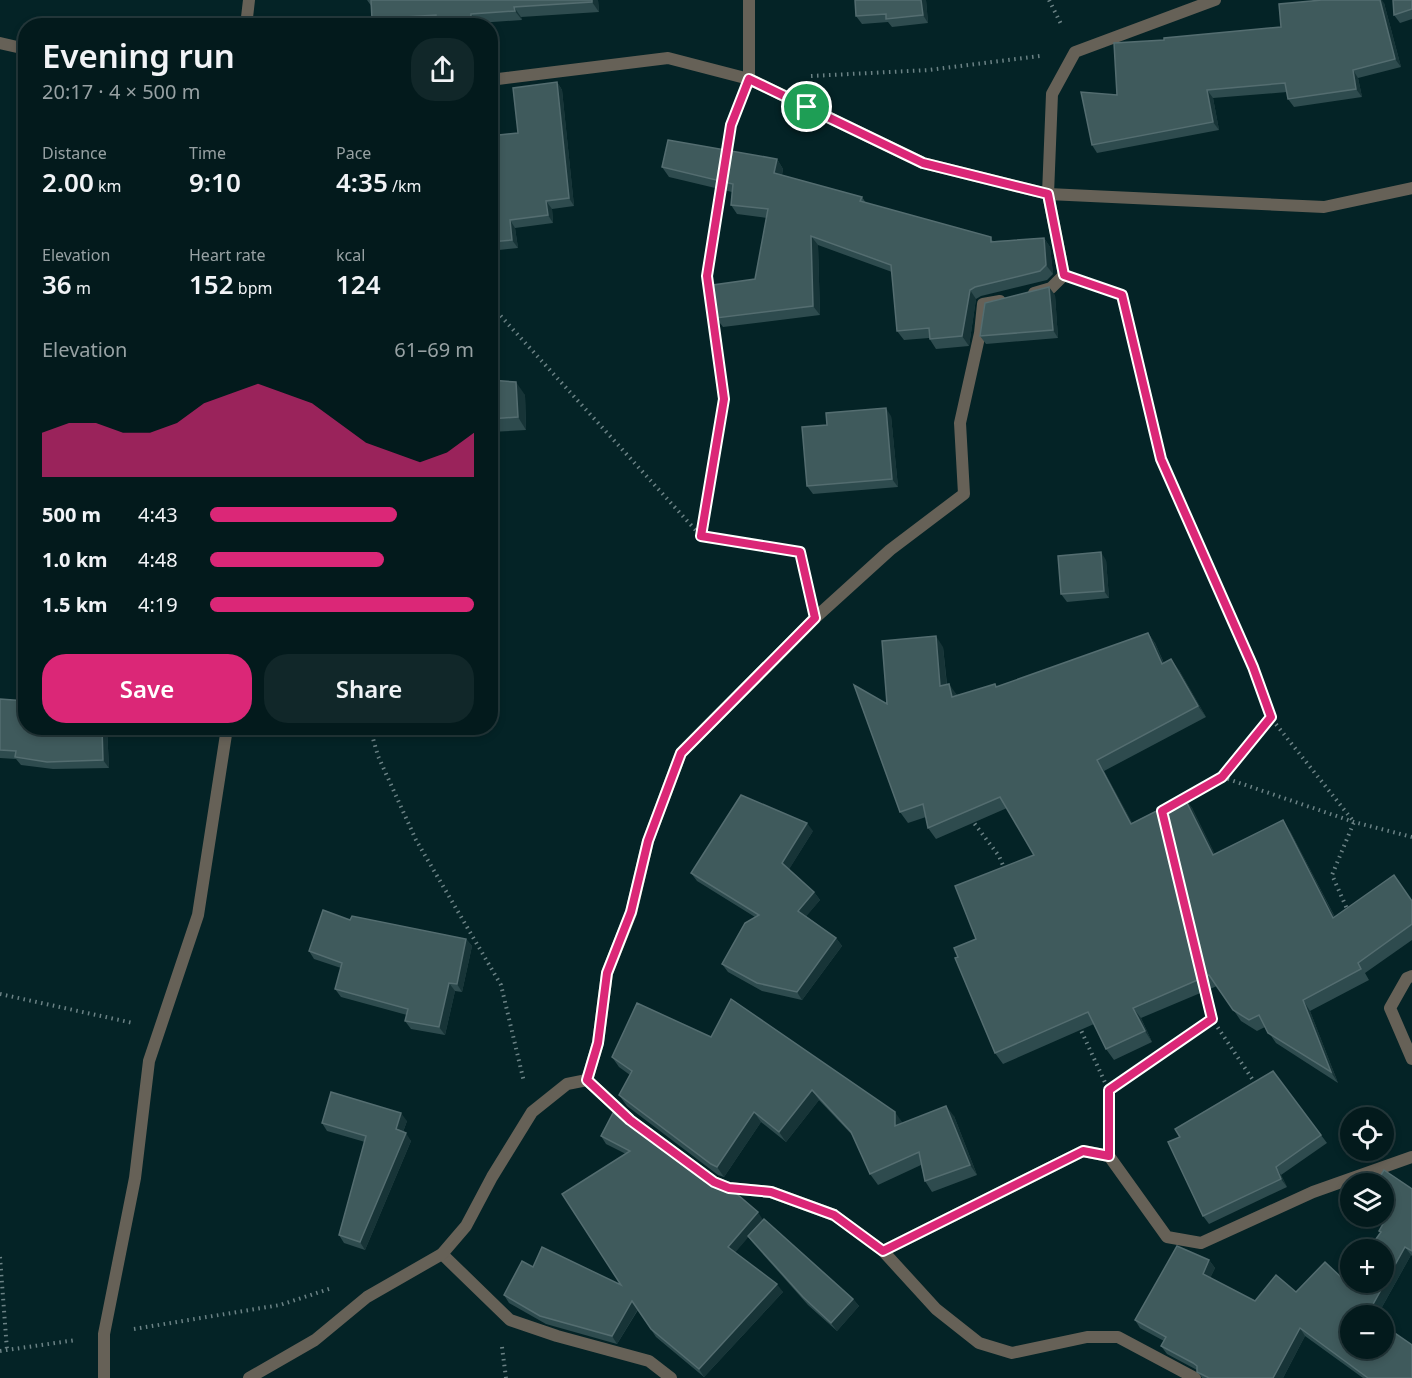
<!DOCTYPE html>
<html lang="en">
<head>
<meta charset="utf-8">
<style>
  :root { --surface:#031a1c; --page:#112729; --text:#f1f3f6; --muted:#97a1a3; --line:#24383b; --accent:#db2777 }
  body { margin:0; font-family:"Noto Sans",sans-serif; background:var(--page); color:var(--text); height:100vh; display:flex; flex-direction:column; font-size:22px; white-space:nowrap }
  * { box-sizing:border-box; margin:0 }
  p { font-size:20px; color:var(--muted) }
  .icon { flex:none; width:33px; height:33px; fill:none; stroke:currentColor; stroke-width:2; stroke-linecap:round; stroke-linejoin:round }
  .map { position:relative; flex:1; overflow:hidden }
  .panel { position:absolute; left:18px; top:18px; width:480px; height:717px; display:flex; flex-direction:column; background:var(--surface); border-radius:24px; box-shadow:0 3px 9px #0003,0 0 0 2px var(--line) }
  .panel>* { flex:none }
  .controls { position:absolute; left:1340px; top:1107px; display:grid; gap:12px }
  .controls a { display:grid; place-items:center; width:54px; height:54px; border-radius:50%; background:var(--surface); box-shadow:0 3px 9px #0003,0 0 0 2px var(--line); font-size:30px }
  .pin { position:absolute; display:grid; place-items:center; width:51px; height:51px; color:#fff; margin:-26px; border:3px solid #fff; border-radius:50%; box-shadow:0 2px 6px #0007 }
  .round { display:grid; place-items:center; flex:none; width:63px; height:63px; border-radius:24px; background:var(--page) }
  .head { display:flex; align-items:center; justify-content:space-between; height:102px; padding:0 24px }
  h1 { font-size:33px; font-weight:600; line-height:45px }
  .figures { display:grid; grid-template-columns:repeat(3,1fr); gap:9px; height:102px; padding:6px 24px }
  .figures div { display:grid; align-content:center }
  .figures b { font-size:26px; font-weight:600 }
  .figures small { font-size:16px; font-weight:400 }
  .figures p { font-size:16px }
  .chart { height:168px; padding:12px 24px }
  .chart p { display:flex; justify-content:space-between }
  .chart svg { width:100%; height:108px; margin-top:6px; fill:var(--accent); opacity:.7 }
  .primary-button { display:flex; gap:12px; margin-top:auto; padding:12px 24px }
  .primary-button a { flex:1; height:69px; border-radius:24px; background:var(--accent); color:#fff; font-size:24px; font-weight:600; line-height:69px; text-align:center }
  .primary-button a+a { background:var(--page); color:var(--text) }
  ul { padding:0 24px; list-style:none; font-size:20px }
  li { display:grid; grid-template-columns:96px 72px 1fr; align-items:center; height:45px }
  li i { height:15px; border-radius:8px; background:var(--accent) }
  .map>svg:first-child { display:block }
</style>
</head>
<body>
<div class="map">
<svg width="1412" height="1378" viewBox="0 0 1412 1378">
  <rect width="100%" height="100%" fill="#042326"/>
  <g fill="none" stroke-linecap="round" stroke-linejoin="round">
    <g stroke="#6b8285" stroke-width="4" stroke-dasharray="1.5 4.5" stroke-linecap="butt">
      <path d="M1049 0 1062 26"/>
      <path d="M811 76 929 70 1040 56"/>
      <path d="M726 154 731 125 738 106"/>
      <path d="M1090 284 1122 295 1161 459 1253 667 1271 718 1354 822 1332 875 1348 911"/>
      <path d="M490 312 498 313 701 536 800 552 808 586"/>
      <path d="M701 536 724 399 707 276 721 185"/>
      <path d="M370 728 378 756 416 840 501 985 524 1082"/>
      <path d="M1222 777 1354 822 1412 837"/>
      <path d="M1183 799 1222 777 1271 718"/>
      <path d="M971 819 999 856 1005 870"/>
      <path d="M1205 988 1212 1019 1257 1086"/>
      <path d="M0 994 133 1023"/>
      <path d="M1079 1026 1109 1091"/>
      <path d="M1109 1126V1091L1212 1019"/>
      <path d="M0 1257 7 1350"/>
      <path d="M134 1329 280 1305 329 1289"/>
      <path d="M502 1347 506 1378"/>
      <path d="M0 1351 76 1340"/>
    </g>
    <g stroke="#666157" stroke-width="12">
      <path d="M749 0V79"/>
      <path d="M246 26 249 0"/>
      <path d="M0 43 26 49"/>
      <path d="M490 80 668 58 749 79 923 163 1048 194 1324 207 1412 188"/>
      <path d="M1034 293 1051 288 1064 275 1048 194 1052 94 1075 52 1215 0"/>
      <path d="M1412 976 1407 978 1390 1008 1412 1059"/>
      <path d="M587 1080 598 1043 607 973 631 913 648 841 681 753 815 618 890 550 964 494 960 423 980 333 983 304 1000 301"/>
      <path d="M883 1251 936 1309 979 1343 1012 1353 1087 1337H1118L1195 1378"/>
      <path d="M442 1254 510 1320 557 1336 649 1361 671 1378"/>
      <path d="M104 1378V1334L135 1178 149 1061 198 915 227 728"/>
      <path d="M249 1378 315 1340 367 1297 442 1254 466 1226 492 1177 532 1112 567 1084 587 1080 630 1120 714 1182 729 1188 771 1192 834 1215 883 1251 1083 1151 1109 1156 1167 1237 1201 1243 1313 1192 1412 1157"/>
    </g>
  </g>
  <g fill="#2e4b4e">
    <path d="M367 0H598L599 12 521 17 522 20 478 23V26H441L440 24 425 26H377L372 19V7Z"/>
    <path d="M926 0 928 23 892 27 888 22 862 24 856 16Z"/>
    <path d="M1412 0V19L1400 23 1394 15Z"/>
    <path d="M1384 3 1401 67 1358 78 1362 97 1294 107 1288 99 1287 92 1213 98 1219 130 1097 153 1092 145 1164 40 1281 27Z"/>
    <path d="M557 82 562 90 574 206 552 209 553 223 515 228 518 248 490 251V136L518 133Z"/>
    <path d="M777 159 783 169 782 175 862 197 866 203 994 241 1044 238 1050 247 1053 274 1047 280 981 296 976 299 969 346 936 349 929 338 904 340 897 331 892 272 818 245 820 315 723 327 716 318 755 279 767 218 737 214 731 205 732 192 669 177 662 167Z"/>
    <path d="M1055 295 1058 338 986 344 980 336Z"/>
    <path d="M490 380 525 395 526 430 490 432Z"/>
    <path d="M891 416 898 487 813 494 807 486Z"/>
    <path d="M1106 560 1109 598 1067 602 1061 594Z"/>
    <path d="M1148 633 1155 643 1164 663 1179 670 1206 717 1104 771 1132 823 1184 797 1192 808 1215 855 1290 831 1335 917 1412 901V940L1365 973 1369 980 1310 1011 1338 1083 1276 1043 1265 1027 1257 1031 1241 1021 1217 986 1141 1018 1152 1042 1114 1060 1106 1049 1094 1024 1003 1064 995 1053 958 957 976 939 1034 855 1007 808 936 839 928 828 926 817 908 823 900 812 887 704 943 647 947 684 957 695 997 687Z"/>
    <path d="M0 699 107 728 109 768 53 769 21 765 16 759 0 758Z"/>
    <path d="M813 831 789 869 814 892 820 900 806 916 836 938 842 946 802 1000 762 991 728 972 722 964 755 917 697 881 691 873Z"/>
    <path d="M350 920 466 939 472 946 462 992 455 991 445 1035 411 1029 405 1021 407 1015 341 997 335 989 341 968 314 959 309 951Z"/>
    <path d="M711 1037 902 1123 954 1116 977 1175 932 1192 925 1181 921 1165 878 1185 870 1174 854 1137 819 1100 786 1142 761 1122 724 1177 718 1175 627 1106 619 1095 630 1075 619 1067 612 1057Z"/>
    <path d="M407 1121 403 1132 411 1141 365 1250 344 1243 339 1235 365 1142 327 1131 322 1123Z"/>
    <path d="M1321 1135 1327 1143 1281 1175 1287 1187 1209 1224 1203 1216Z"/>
    <path d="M601 1136 704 1181 763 1220 853 1299 859 1306 837 1331 808 1305 753 1243 748 1237 735 1252 783 1292 704 1377 656 1337 638 1310 617 1344 546 1324 509 1303 504 1295 533 1267 621 1285 626 1154 606 1144Z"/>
    <path d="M1383 1184 1412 1189V1256L1411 1255 1377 1316H1350L1412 1378H1363L1305 1336 1283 1378H1202L1197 1370 1167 1354 1161 1346 1164 1341 1140 1328 1135 1320 1209 1260 1215 1268 1210 1278 1255 1301 1296 1292 1344 1280 1381 1233 1379 1231 1386 1219 1383 1216Z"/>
  </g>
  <g fill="#173437">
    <path d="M592 0H598L599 12 592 2Z"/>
    <path d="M921 0H926L928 23 923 15Z"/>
    <path d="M1380 0H1382L1384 3 1401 67 1395 59Z"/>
    <path d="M514 7 521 17 522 20 515 11Z"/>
    <path d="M471 14 478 23V26L471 17Z"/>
    <path d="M1353 70 1358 78 1362 97 1356 89Z"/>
    <path d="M557 82 562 90 574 206 569 198Z"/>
    <path d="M1207 90 1213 98 1219 130 1213 122Z"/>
    <path d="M777 159 783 169 780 182 774 173Z"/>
    <path d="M546 201 552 209 553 223 548 215Z"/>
    <path d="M510 220 515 228 518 248 512 240Z"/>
    <path d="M811 236 818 245 820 315 813 306Z"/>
    <path d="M1044 238 1050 247 1053 274 1046 265Z"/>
    <path d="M1049 287 1055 295 1058 338 1053 330Z"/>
    <path d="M970 290 976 299 969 346 962 336Z"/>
    <path d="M516 382 525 395 526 430 518 417Z"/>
    <path d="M886 408 891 416 898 487 892 479Z"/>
    <path d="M1101 552 1106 560 1109 598 1104 591Z"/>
    <path d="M1148 633 1155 643 1169 675 1162 664Z"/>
    <path d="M936 636 943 647 948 697 940 686Z"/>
    <path d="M1171 659 1179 670 1206 717 1198 706Z"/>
    <path d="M949 684 957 695 952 697Z"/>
    <path d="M102 728H107L109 768 103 760Z"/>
    <path d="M1097 760 1104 771 1139 835 1131 824Z"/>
    <path d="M1184 797 1192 808 1221 866 1213 855Z"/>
    <path d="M1283 820 1290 831 1341 929 1333 918Z"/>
    <path d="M807 823 813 831 788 871 782 863Z"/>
    <path d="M814 892 820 900 804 919 798 911Z"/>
    <path d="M836 938 842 946 802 1000 797 992Z"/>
    <path d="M466 939 472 946 462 992 457 984Z"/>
    <path d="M449 983 455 991 445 1035 439 1027Z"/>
    <path d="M1303 1000 1310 1011 1338 1083 1331 1072Z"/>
    <path d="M1133 1008 1141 1018 1152 1042 1145 1031Z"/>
    <path d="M812 1090 819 1100 786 1142 779 1132Z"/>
    <path d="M946 1106 954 1116 977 1175 970 1165Z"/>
    <path d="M754 1112 761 1122 724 1177 717 1167Z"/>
    <path d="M895 1112 902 1122V1136L895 1126Z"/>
    <path d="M401 1113 407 1121 401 1137 396 1129Z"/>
    <path d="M406 1133 411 1141 365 1250 360 1242Z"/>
    <path d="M1276 1167 1281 1175 1287 1187 1281 1179Z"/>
    <path d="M758 1212 763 1220 733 1255 728 1247Z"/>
    <path d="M1405 1247 1411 1255 1377 1316H1368L1367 1315Z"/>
    <path d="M1209 1260 1215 1268 1208 1282 1203 1274Z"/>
    <path d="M777 1284 783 1292 704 1377 699 1369Z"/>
    <path d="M853 1299 859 1306 837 1331 831 1323Z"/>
    <path d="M632 1301 638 1309 617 1344 612 1336Z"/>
    <path d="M1300 1328 1305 1336 1283 1378H1273Z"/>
  </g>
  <g fill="#3f5a5c" stroke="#546d70" stroke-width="1.5">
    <path d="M371 0H592V2L514 7 515 11 471 14V17L436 18V15L372 19Z"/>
    <path d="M855 0H921L923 15 886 19V14L856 16Z"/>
    <path d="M1322 0H1380L1395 59 1353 70 1356 89 1288 99 1285 83 1207 90 1213 122 1092 145 1081 92 1117 95 1114 43 1164 40V38L1281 27 1279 4Z"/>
    <path d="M1393 0H1412V9L1394 15Z"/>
    <path d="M557 82 569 198 546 201 548 215 510 220 512 240 490 242V136L518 133 513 88Z"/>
    <path d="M668 140 777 159 774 173 862 197 860 201 991 237V242L1044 238 1046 265 1040 271 975 287 970 290 962 336 930 339 929 328 897 331 891 265 811 236 813 306 716 318 713 285 755 279 768 209 731 205 733 184 662 167Z"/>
    <path d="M1049 287 1053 330 980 336 985 303Z"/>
    <path d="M490 380 516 382 518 417 490 419Z"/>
    <path d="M886 408 892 479 807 486 802 427 827 425 826 413Z"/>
    <path d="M1101 552 1104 591 1061 594 1058 556Z"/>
    <path d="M1148 633 1162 664 1171 659 1198 706 1097 760 1131 824 1184 797 1213 855 1283 820 1333 918 1394 875 1412 901V924L1358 963 1361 969 1303 1000 1331 1072 1268 1033 1259 1015 1249 1020 1233 1010 1209 975 1133 1008 1145 1031 1106 1049 1088 1012 995 1053 955 958 958 957 954 948 976 939 955 886 1034 855 1000 797 928 828 923 804 900 812 854 685 887 704 882 641 936 636 940 686 949 684 952 697 995 684 996 687Z"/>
    <path d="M0 699 26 701V728H102L103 760 47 762 15 757 16 751 0 750Z"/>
    <path d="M741 795 807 823 782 863 814 892 798 911 836 938 797 992 757 983 722 964 745 923 759 915 691 873Z"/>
    <path d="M323 910 350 920 352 916 466 939 457 984 449 983 439 1027 405 1021 408 1009 335 989 342 963 309 951Z"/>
    <path d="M731 999 895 1112V1126L946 1106 970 1165 925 1181 919 1152 870 1174 851 1132 812 1090 779 1132 754 1112 717 1167 711 1164 619 1095 632 1071 612 1057 637 1003 711 1037Z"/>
    <path d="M1273 1071 1321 1135 1276 1167 1281 1179 1203 1216 1168 1142 1180 1137 1175 1129Z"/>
    <path d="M331 1092 401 1113 396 1129 406 1133 360 1242 339 1235 366 1136 322 1123Z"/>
    <path d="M613 1113 704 1181 720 1188 731 1189 758 1212 728 1247 777 1284 699 1369 651 1329 632 1301 612 1336 540 1316 504 1295 522 1261 533 1267 542 1247 621 1285 562 1194 630 1151 601 1136Z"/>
    <path d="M1384 1170 1412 1189V1251L1405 1247 1367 1315 1368 1316H1350V1348H1383V1325L1412 1345V1378H1368L1300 1328 1273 1378H1209L1197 1372V1366L1193 1363 1161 1346 1166 1337 1135 1320 1177 1246 1209 1260 1203 1274 1255 1301 1276 1275 1296 1292 1325 1262 1344 1280 1350 1273V1282H1383V1250H1368L1381 1232 1379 1231 1388 1215 1383 1212V1184H1375Z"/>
    <path d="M764 1219 853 1299 831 1323 803 1297 748 1236Z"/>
  </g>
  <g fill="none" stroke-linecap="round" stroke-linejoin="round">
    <g stroke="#fff" stroke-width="12">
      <path id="route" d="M749 79 923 163 1048 194 1064 275 1122 295 1161 459 1253 667 1271 717 1222 777 1162 811 1212 1019 1109 1090V1156L1083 1151 883 1251 834 1215 771 1192 729 1188 714 1182 630 1120 587 1080 598 1043 607 973 631 912 648 841 681 753 815 618 800 552 701 536 724 399 707 276 731 125Z"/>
    </g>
    <use href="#route" stroke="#db2777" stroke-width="8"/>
  </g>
</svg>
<div class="controls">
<a><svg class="icon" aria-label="locate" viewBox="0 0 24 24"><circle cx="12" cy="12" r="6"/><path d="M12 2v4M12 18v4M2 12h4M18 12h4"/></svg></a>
<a><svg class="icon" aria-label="layers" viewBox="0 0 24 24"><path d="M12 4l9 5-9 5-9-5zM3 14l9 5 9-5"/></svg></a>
<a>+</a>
<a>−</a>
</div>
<div class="pin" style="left:807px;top:107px;background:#1e9e55"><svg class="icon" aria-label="arrive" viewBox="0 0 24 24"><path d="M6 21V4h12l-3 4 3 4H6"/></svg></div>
<section class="panel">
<div class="head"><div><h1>Evening run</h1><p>20:17 · 4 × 500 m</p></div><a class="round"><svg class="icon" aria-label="share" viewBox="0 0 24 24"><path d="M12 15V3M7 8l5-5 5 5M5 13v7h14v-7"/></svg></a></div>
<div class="figures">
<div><p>Distance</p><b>2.00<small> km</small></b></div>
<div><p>Time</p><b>9:10</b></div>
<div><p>Pace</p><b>4:35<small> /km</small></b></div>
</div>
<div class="figures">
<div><p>Elevation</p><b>36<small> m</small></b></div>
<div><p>Heart rate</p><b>152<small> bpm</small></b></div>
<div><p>kcal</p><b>124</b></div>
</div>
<div class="chart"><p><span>Elevation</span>61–69 m</p>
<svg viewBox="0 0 160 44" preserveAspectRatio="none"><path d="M0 44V26L10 22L20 22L30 26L40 26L50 22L60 14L70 10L80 6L90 10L100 14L110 22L120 30L130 34L140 38L150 34L160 26V44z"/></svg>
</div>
<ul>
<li><b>500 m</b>4:43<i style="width:71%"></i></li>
<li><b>1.0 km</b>4:48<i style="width:66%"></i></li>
<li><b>1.5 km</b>4:19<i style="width:100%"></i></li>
</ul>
<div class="primary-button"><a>Save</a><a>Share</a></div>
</section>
</div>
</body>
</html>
